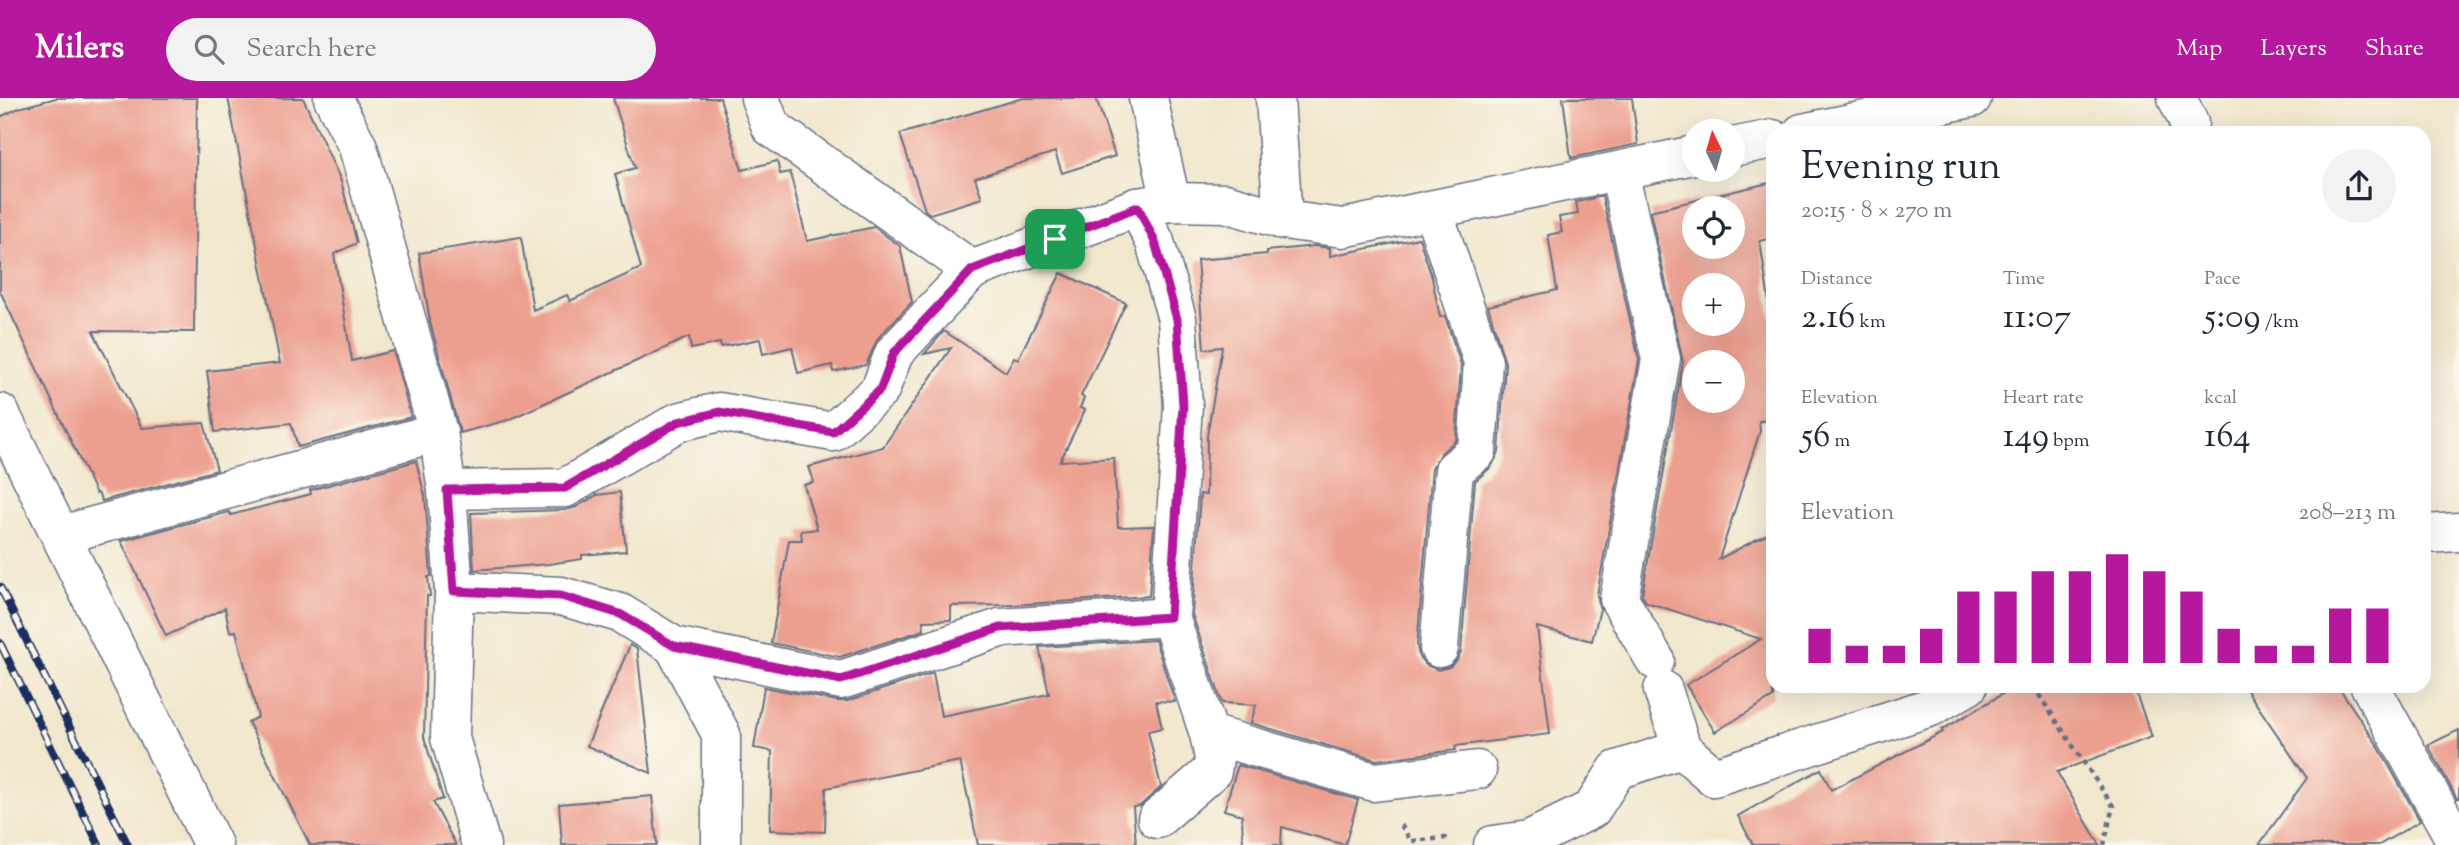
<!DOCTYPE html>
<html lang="en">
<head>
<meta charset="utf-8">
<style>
  :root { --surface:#fff; --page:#f2f2f3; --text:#1f2937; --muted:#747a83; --accent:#b5179e }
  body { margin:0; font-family:"Sorts Mill Goudy",serif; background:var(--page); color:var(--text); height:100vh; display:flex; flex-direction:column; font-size:26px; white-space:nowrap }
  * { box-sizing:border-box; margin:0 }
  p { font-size:23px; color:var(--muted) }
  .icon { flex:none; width:38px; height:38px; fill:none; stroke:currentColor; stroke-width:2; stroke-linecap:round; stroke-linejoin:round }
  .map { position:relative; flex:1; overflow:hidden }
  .panel { position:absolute; left:1766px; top:28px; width:665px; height:567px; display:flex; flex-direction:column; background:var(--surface); border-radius:21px; box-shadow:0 7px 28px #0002 }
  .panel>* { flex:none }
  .needle { width:46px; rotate:355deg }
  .controls { position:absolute; left:1682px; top:21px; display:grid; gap:14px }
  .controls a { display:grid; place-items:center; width:63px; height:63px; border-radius:50%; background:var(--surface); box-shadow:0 7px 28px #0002; font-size:35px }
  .pin { position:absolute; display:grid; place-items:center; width:60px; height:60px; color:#fff; margin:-30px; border-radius:14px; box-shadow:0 4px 10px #0006 }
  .round { display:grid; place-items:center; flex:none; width:74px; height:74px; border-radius:37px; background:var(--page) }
  .summary { display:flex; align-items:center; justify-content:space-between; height:119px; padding:0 35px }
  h1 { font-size:38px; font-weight:600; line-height:52px }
  .figures { display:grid; grid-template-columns:repeat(3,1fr); gap:10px; height:119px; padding:7px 35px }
  .figures div { display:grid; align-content:center }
  .figures b { font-size:35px; font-weight:600 }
  .figures small { font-size:19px; font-weight:400 }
  .figures p { font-size:19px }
  .chart { height:196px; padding:14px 35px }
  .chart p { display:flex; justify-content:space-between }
  .chart svg { width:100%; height:126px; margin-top:7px; stroke:var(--accent); stroke-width:6 }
  header { display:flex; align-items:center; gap:42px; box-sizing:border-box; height:98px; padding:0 35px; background:var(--accent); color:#fff }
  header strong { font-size:33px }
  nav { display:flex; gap:38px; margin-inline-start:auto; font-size:24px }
  .search { width:490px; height:63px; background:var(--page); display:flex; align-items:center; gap:18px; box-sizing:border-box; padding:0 24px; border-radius:38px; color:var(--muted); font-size:26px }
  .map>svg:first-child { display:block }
</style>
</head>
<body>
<header>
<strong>Milers</strong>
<div class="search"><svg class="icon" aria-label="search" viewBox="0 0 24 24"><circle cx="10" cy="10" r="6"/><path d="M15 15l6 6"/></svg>Search here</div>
<nav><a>Map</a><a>Layers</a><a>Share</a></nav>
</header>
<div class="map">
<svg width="2459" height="747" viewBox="0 0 2459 747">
  <rect width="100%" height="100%" fill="#fbf7ec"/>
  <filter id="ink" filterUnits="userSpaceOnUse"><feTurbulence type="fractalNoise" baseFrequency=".0143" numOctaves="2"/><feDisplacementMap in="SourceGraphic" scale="14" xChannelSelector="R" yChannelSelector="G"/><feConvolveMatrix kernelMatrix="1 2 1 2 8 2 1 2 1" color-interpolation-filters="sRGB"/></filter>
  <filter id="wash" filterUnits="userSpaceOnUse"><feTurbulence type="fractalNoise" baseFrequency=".00686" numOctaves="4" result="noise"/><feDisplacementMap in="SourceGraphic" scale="28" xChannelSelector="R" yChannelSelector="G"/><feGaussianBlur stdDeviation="1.57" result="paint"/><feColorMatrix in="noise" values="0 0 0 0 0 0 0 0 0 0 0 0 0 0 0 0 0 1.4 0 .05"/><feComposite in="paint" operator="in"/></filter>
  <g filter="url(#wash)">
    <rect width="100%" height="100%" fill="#f1e7cd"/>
    <g id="blocks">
      <g fill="#ec9f8f" fill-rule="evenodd">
        <path d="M56 0H197L194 234 93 233 142 330 204 325 217 372 102 403 98 395 96 396 0 193V19L19 10Z"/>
        <path d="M228 0H303L341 83 357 145 334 156 352 263 393 253 411 319 298 349 291 325 215 334 207 273 280 265Z"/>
        <path d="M613 0H720L742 72 777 63 780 76 790 74 807 143 874 129 900 148 912 204 878 240 866 267 833 274 832 267 798 275 792 249 763 256 760 241 721 249 720 245 691 251 689 239 508 322 460 335 430 224 419 155 521 139 533 212 567 197 570 203 641 170 615 76 635 70Z"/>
        <path d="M1023 0H1096L1115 58 1062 75 1055 54 975 80 982 100 930 116 925 112 900 36Z"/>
        <path d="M1563 0H1632L1638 46 1571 60Z"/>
        <path d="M1773 84V140L1760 143 1773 231V322L1759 323 1760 333 1719 461 1773 433V599L1715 634 1686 587 1761 541 1646 504 1642 497 1683 264 1650 113ZM1694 110H1732V149H1694ZM1694 187H1732V226H1694ZM1694 264H1732V303H1694Z"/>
        <path d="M1602 98 1639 262 1597 497 1600 511 1592 543 1537 529 1550 636 1455 648 1456 652 1376 662 1251 625 1256 607 1222 605 1192 516 1200 396 1206 397 1207 338 1222 249 1204 251 1197 162 1267 156V153L1315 148 1330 150V158L1419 140 1432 180 1440 219 1445 218 1461 267 1456 342 1440 356 1432 370 1417 548 1419 559 1426 567 1438 572 1449 569 1457 562 1461 553 1475 383 1491 369 1499 354 1505 265 1488 208 1557 192 1548 137 1562 134 1559 119 1578 116 1576 104Z"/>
        <path d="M1061 175 1126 205 1081 298 1084 300 1080 310 1085 312 1060 363 1114 360 1118 429 1154 428 1149 498 1012 507 951 508V522L923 523 924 532 840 559 771 545 789 442H802L801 433 817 431 804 387 814 384 809 369 883 349 951 250 924 256 944 233 1006 274 1014 259 1018 261Z"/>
        <path d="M416 363 425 398 431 478 428 479 430 498H427L424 639 443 701 433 704 456 747H310L248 624 258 619 236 533 230 534 225 510 166 538 121 443 229 414 231 417 311 396 310 392Z"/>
        <path d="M620 394 626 453 582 457V461L549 466 474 472 471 415 565 412 576 409 597 397Z"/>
        <path d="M1155 542 1175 604 1156 603 1162 630 1148 633 1161 689 1140 708 1133 709 1136 747H978L960 663 826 690 825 734 770 732 772 653 754 650 764 589 837 603H847L933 575 941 618 1049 596 1039 549Z"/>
        <path d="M630 547 637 551 651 675 587 648Z"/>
        <path d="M2016 588H2133L2152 639 2057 674 2100 747H1753L1738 718 1821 671 1831 692 1943 634 1942 632Z"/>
        <path d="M2244 588H2338L2378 648 2420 723 2379 747H2259L2307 680Z"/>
        <path d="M2459 632V700L2457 701 2428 647Z"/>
        <path d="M1238 667 1358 702 1345 747 1282 729 1281 747H1243L1242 717 1224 712Z"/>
        <path d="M652 698 657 747H562L559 706Z"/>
      </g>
    </g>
  </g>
  <g filter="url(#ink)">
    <use href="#blocks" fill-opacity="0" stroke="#666f85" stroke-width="2"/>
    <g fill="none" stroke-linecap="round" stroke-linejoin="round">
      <g stroke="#666f85" stroke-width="41">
        <g id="minor">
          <path d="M333 0 358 49 438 334 447 392 454 493 450 640 481 747"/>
          <path d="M760 0 771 29 972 172 1137 109 1171 104 1225 105 1283 122 1343 130 1694 57"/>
          <path d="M1148 0 1171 104"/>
          <path d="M1275 0 1283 122"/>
          <path d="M2177 0 2189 25 2188 35"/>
          <path d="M1802 35 1972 0"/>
          <path d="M1732 49 1773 41"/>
          <path d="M1619 73 1661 261 1619 501 1655 562"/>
          <path d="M1137 109 1155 144 1177 221 1183 307 1170 519 1209 636 1214 660 1212 673 1157 721"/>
          <path d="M1433 112 1483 264 1477 353 1454 372 1439 550"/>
          <path d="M0 315 213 747"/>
          <path d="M447 392 565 390 678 324 719 314 833 334 880 292 894 255 972 172"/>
          <path d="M2424 436 2459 434"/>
          <path d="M61 437 438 334"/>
          <path d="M454 493 561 498 620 515 674 548 841 582 1000 530 1170 519"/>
          <path d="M674 548 721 636V747"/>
          <path d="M2370 588 2458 747"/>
          <path d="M1663 592 1682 651 1714 679 1931 609 1968 588"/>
          <path d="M1209 636 1374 684 1477 672"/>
          <path d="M1493 747 1529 742 1592 711 1617 672 1682 651"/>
        </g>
      </g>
      <g stroke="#666f85" stroke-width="4.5" stroke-dasharray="5 5" stroke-linecap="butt">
        <path d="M2033 588 2113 708 2104 747"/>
        <path d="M1401 727 1411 743 1446 740 1447 743"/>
      </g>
      <use href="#minor" stroke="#fff" stroke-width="38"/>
      <g stroke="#1b2f5e" stroke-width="8">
        <g id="rail">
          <path d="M0 489 128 747"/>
          <path d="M0 545 99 747"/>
        </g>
      </g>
      <use href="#rail" stroke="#fbf7ec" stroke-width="5" stroke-dasharray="16" stroke-linecap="butt"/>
    </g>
  </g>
  <g fill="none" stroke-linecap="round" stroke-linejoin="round" filter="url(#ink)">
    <g stroke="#fff" stroke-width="14">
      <path id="route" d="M1138 109 1155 144 1177 221 1183 307 1170 519 1000 530 841 582 674 548 620 516 561 498 454 493 447 392 565 390 678 324 719 314 833 334 880 292 894 255 972 172Z"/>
    </g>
    <use href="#route" stroke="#b5179e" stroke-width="9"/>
  </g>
</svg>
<div class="controls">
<a><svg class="needle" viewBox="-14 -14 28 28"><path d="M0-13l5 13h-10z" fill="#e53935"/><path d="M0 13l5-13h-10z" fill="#747a83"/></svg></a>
<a><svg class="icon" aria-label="locate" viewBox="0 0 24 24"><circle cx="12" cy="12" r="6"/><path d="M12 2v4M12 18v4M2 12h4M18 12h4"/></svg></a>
<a>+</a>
<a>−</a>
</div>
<div class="pin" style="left:1055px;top:141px;background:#1e9e55"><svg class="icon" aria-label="arrive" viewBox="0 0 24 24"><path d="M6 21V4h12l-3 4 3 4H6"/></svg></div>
<section class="panel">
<div class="summary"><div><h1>Evening run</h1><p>20:15 · 8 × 270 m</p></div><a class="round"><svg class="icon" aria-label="share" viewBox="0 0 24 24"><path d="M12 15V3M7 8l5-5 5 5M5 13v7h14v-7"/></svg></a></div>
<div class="figures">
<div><p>Distance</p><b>2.16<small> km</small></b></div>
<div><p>Time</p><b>11:07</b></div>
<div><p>Pace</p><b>5:09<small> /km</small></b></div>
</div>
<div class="figures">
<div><p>Elevation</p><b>56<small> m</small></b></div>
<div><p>Heart rate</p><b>149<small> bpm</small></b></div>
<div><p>kcal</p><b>164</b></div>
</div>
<div class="chart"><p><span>Elevation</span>208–213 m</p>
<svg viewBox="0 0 160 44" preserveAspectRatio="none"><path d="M5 44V32M15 44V38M25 44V38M35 44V32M45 44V19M55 44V19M65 44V12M75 44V12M85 44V6M95 44V12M105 44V19M115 44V32M125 44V38M135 44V38M145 44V25M155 44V25"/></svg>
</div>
</section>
</div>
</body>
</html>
